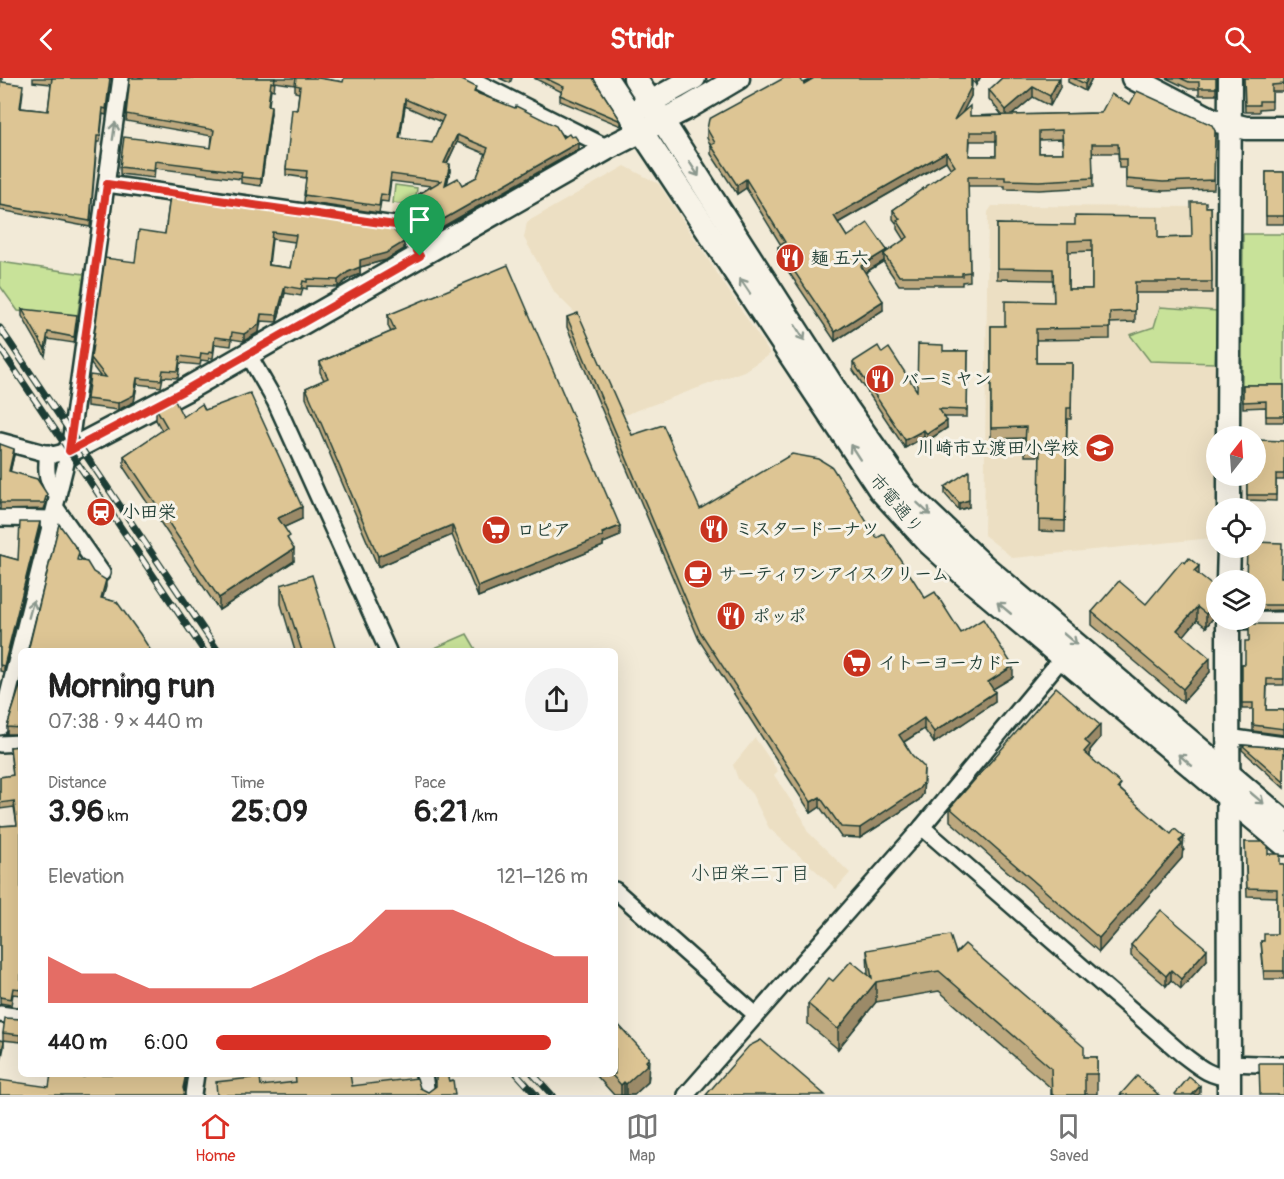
<!DOCTYPE html>
<html lang="en">
<head>
<meta charset="utf-8">
<style>
  :root { --surface:#fff; --page:#f2f2f2; --text:#222; --muted:#767676; --line:#e0e0e0; --accent:#d93025 }
  body { margin:0; font-family:Pangolin,"Klee One",sans-serif; background:var(--page); color:var(--text); height:100vh; display:flex; flex-direction:column; font-size:22px; white-space:nowrap }
  * { box-sizing:border-box; margin:0 }
  p { font-size:20px; color:var(--muted) }
  .icon { flex:none; width:33px; height:33px; fill:none; stroke:currentColor; stroke-width:2; stroke-linecap:round; stroke-linejoin:round }
  .map { position:relative; flex:1; overflow:hidden }
  .details { position:absolute; left:18px; top:570px; width:600px; height:429px; display:flex; flex-direction:column; background:var(--surface); border-radius:9px; box-shadow:0 6px 24px #0002 }
  .details>* { flex:none }
  .needle { width:39px; rotate:17deg }
  .buttons { position:absolute; left:1206px; top:348px; display:grid; gap:12px }
  .buttons a { display:grid; place-items:center; width:60px; height:60px; border-radius:50%; background:var(--surface); box-shadow:0 6px 24px #0002; font-size:30px }
  .pin { position:absolute; display:grid; place-items:center; width:51px; height:51px; color:#fff; margin:-62px -26px; border-radius:50% 50% 50% 0; rotate:-45deg; box-shadow:0 0 6px #0007 }
  .pin .icon { rotate:45deg }
  .round { display:grid; place-items:center; flex:none; width:63px; height:63px; border-radius:32px; background:var(--page) }
  .head { display:flex; align-items:center; justify-content:space-between; height:102px; padding:0 30px }
  h1 { font-size:33px; font-weight:700; line-height:45px }
  .figures { display:grid; grid-template-columns:repeat(3,1fr); gap:9px; height:102px; padding:6px 30px }
  .figures div { display:grid; align-content:center }
  .figures b { font-size:30px; font-weight:700 }
  .figures small { font-size:16px; font-weight:400 }
  .figures p { font-size:16px }
  .chart { height:168px; padding:12px 30px }
  .chart p { display:flex; justify-content:space-between }
  .chart svg { width:100%; height:108px; margin-top:6px; fill:var(--accent); opacity:.7 }
  ul { padding:0 30px; list-style:none; font-size:20px }
  li { display:grid; grid-template-columns:96px 72px 1fr; align-items:center; height:45px }
  li i { height:15px; border-radius:8px; background:var(--accent) }
  header { display:flex; justify-content:space-between; align-items:center; height:78px; padding:0 30px; background:var(--accent); color:#fff; font-size:27px; font-weight:700 }
  .menu { display:flex; justify-content:space-around; align-items:center; height:84px; border-top:2px solid var(--line); background:var(--surface); font-size:16px; color:var(--muted) }
  .menu a { display:grid; justify-items:center; gap:3px }
  .menu .active { color:var(--accent) }
  .map>svg:first-child { display:block }
</style>
</head>
<body>
<header><svg class="icon" aria-label="back" viewBox="0 0 24 24"><path d="M15 5l-7 7 7 7"/></svg>Stridr<svg class="icon" aria-label="search" viewBox="0 0 24 24"><circle cx="10" cy="10" r="6"/><path d="M15 15l6 6"/></svg></header>
<div class="map">
<svg width="1284" height="1017" viewBox="0 0 1284 1017">
  <rect width="100%" height="100%" fill="#f2ead7"/>
  <filter id="ink" filterUnits="userSpaceOnUse"><feTurbulence type="fractalNoise" baseFrequency=".0167" numOctaves="2"/><feDisplacementMap in="SourceGraphic" scale="12" xChannelSelector="R" yChannelSelector="G"/><feConvolveMatrix kernelMatrix="1 2 1 2 8 2 1 2 1" color-interpolation-filters="sRGB"/></filter>
  <g filter="url(#ink)">
    <g fill="#ecdfc3">
      <path d="M625 88 659 106 770 276 744 293 622 338 580 240 555 215 524 160 527 144Z"/>
      <path d="M392 127 417 131 413 154 390 143Z"/>
      <path d="M992 128 1211 129 1217 135 1215 455 1212 460 1013 480 984 457 988 134Z"/>
      <path d="M755 660 778 693 774 697 803 741 807 753 850 795 836 811 769 750 752 716 738 701 733 687Z"/>
      <path d="M201 996H419L423 1017H198Z"/>
    </g>
    <g fill="#c8e299" stroke="#749066" stroke-width="1.5">
      <path d="M395 107 417 110 415 128 393 125Z"/>
      <path d="M1243 156H1284V310L1242 311Z"/>
      <path d="M0 184 84 196 77 240 18 233 0 208Z"/>
      <path d="M1160 229 1217 233 1215 285 1150 283 1130 257 1154 249Z"/>
      <path d="M467 556 477 573H428Z"/>
    </g>
    <g fill="none" stroke-linecap="round" stroke-linejoin="round">
      <g stroke="#1f3d34" stroke-width="20">
        <g id="street">
          <path d="M469 0 608 70"/>
          <path d="M107 106 395 147 404 151 420 178"/>
          <path d="M248 276 275 323 388 573"/>
          <path d="M0 363 52 377 69 373"/>
          <path d="M48 375C45 395 47 403 58 419"/>
          <path d="M56 430 102 495"/>
          <path d="M0 440 53 441"/>
          <path d="M1228 543 1284 542"/>
          <path d="M0 649 69 373 121 0"/>
          <path d="M1228 659 1284 667"/>
          <path d="M0 666 21 665"/>
          <path d="M922 749 1182 976C1197 987 1209 999 1229 999"/>
          <path d="M615 812 756 937"/>
          <path d="M0 936 21 939"/>
          <path d="M1228 985 1284 987"/>
          <path d="M424 996 427 1017"/>
          <path d="M193 1017 196 996"/>
          <path d="M686 1017 922 749 1062 580"/>
        </g>
      </g>
      <g stroke="#1f3d34" stroke-width="27">
        <g id="secondary">
          <path d="M606 0 880 412 929 465 969 501 1284 766"/>
          <path d="M635 0 846 329 906 414 985 489 1284 743"/>
          <path d="M1133 0 1213 42 1246 50H1284"/>
          <path d="M638 31 694 0"/>
          <path d="M1228 358 1230 0"/>
          <path d="M69 373 187 311 608 70 689 29 738 0"/>
          <path d="M1229 398V430"/>
          <path d="M1228 502 1229 470"/>
          <path d="M1228 542 1229 1017"/>
        </g>
      </g>
      <use href="#street" stroke="#f7f3e8" stroke-width="15"/>
      <use href="#secondary" stroke="#f7f3e8" stroke-width="22"/>
      <g stroke="#1f3d34" stroke-width="7">
        <g id="rail">
          <path d="M0 250 218 573"/>
          <path d="M0 270 204 573"/>
          <path d="M517 996 536 1017"/>
          <path d="M533 996 552 1017"/>
        </g>
      </g>
      <use href="#rail" stroke="#f7f3e8" stroke-width="4.5" stroke-dasharray="14" stroke-linecap="butt"/>
    </g>
    <g fill="#bea97f" stroke="#1f3d34" stroke-width="1.5" fill-rule="evenodd">
      <path d="M0 0 2 4 23 13 21 30 48 33 51 6 33 4V0H110L106 37 103 36 100 64H97L90 149 0 132Z"/>
      <path d="M130 0H319L343 4 476 15 563 60 579 71 421 161 417 154V147L420 145 416 137V130L420 127 419 116 431 108 391 103 388 124 381 123 379 135 304 124 306 100 286 97V91L297 32 299 15 295 14V7L275 4 274 12 271 11 269 27 271 35 261 108 241 105V101L155 90 154 100 120 96V89L211 70 212 58 126 43ZM405 28 441 44 432 65 400 60ZM457 64 486 76 477 99 462 107 447 106 450 93 447 85Z"/>
      <path d="M499 0H512L510 5Z"/>
      <path d="M534 0H593L621 43V48L560 23V17L562 14Z"/>
      <path d="M814 0H980L976 7 972 2 971 18 962 35 970 38 1002 37 989 21V12L1002 0 1060 9 1050 28 1033 19 1012 37 1101 35 1130 26 1215 53 1214 111 1163 113 1126 110V90H1119L1118 75H1092L1093 109 1039 112 1005 111V108H968L970 203 962 204V207H899L884 185V183L865 195 883 232 835 263 778 178V169L781 167 746 110 737 116 711 76V68L707 60V51ZM1062 61 1063 75H1039V62ZM970 63H996V78H969ZM946 83 951 91 893 132V141L897 146V151L904 162 887 174 847 159 838 145Z"/>
      <path d="M1068 0H1092L1085 13 1068 4Z"/>
      <path d="M1166 0H1216V17H1199V11H1189Z"/>
      <path d="M1244 0H1284V14H1272V30L1259 31V34H1245Z"/>
      <rect x="1266" y="94" width="18" height="52"/>
      <path d="M170 118 404 171 386 182 360 189V196L348 201 338 209 307 208V211L303 210 301 218 285 215 277 244 261 243 259 254 244 263 232 261 231 268 215 266 213 280H210L208 283 201 282 200 287 180 285 178 300 163 299 161 309 137 306 134 324 118 332 87 328V321L100 298 91 286V280L135 184 165 156ZM272 161 295 164 290 190 269 187Z"/>
      <path d="M1206 129H1211L1212 215H1135V244L1110 245V261L1036 262V285H1072L1071 341H1067L1065 454 1039 453 1040 378H1025V360L991 361V248H1005L1054 224 1053 202 997 201V146L1158 160 1192 159ZM1092 173V211H1068V174Z"/>
      <path d="M22 231 77 243 74 265 48 261 45 278 22 238Z"/>
      <path d="M388 237 620 458 603 465V468L478 519 452 457 378 489 306 320V310L324 302 320 294V284L391 254 388 248Z"/>
      <path d="M567 239 632 357 700 431 877 460 925 520 961 555 1013 599 993 611 995 624 934 665 924 651 904 664 924 700 923 716 919 722 860 760 841 759 820 729 811 735 699 562 567 249Z"/>
      <path d="M943 273H968L967 339H944L947 350 927 363 924 359 905 370 853 292V284L882 275 917 313Z"/>
      <path d="M1243 307H1284V344H1266V329L1243 330Z"/>
      <path d="M156 330 183 339 205 332 302 441 284 449 294 483 219 532 124 390V378L162 353 156 342Z"/>
      <path d="M1284 363V402H1276V423L1247 422V398Z"/>
      <path d="M0 366 14 377 10 394 47 423 44 431 0 432Z"/>
      <path d="M945 409 969 429 959 432 945 416Z"/>
      <path d="M40 450 4 594 0 593V477L18 482Z"/>
      <path d="M1199 497 1214 523 1213 524 1214 539 1206 549 1197 542 1183 558 1210 594 1183 624 1092 547V534L1146 526Z"/>
      <path d="M1281 499H1284V532L1256 533V502Z"/>
      <path d="M281 507 336 573H295L281 526Z"/>
      <path d="M1284 546V607H1267L1266 632H1284V657L1253 653V631H1242V586H1245L1249 563Z"/>
      <path d="M21 605V656H7V649Z"/>
      <path d="M1100 660 1090 672V679L1121 712 1184 772 1182 774V780L1099 874 950 743V730Z"/>
      <path d="M1242 667 1284 670V710L1242 672Z"/>
      <path d="M21 668V917L13 916 11 927 0 925V748L17 747 14 729 0 731V699L13 698 10 669Z"/>
      <path d="M1245 764 1268 776 1280 786H1284V901H1264L1261 863H1264L1277 856V819L1247 818Z"/>
      <path d="M1131 867 1207 882 1181 911 1171 902 1166 908 1131 878Z"/>
      <path d="M867 872 956 875 1084 979H1097V1016H1085V1017H1051V1010L939 913 876 924 838 971 808 946V926L833 903 868 897Z"/>
      <path d="M21 941V964L3 962V955Z"/>
      <path d="M595 996H615L649 998 648 1004 634 1017H614Z"/>
    </g>
    <g fill="#9b8a68" stroke="#1f3d34" stroke-width="1.5">
      <path d="M972 0 971 18 954 51V42Z"/>
      <path d="M976 0H980L976 7Z"/>
      <path d="M1060 0V9L1050 28V18Z"/>
      <path d="M1088 0H1092L1085 13V6Z"/>
      <path d="M1033 9V19L1006 42V32Z"/>
      <path d="M405 21V28L399 67V60Z"/>
      <path d="M271 28V35L261 108V101Z"/>
      <path d="M457 57V64L444 92V85Z"/>
      <path d="M579 64V71L421 161V154Z"/>
      <path d="M946 74V83L834 147V138Z"/>
      <path d="M450 86V93L445 114V107Z"/>
      <path d="M746 101V110L737 116V107Z"/>
      <path d="M404 164V171L386 182 360 189V182Z"/>
      <path d="M887 172V180L884 176V183L861 197V188Z"/>
      <path d="M360 189V196L348 201 338 209V202L348 194Z"/>
      <path d="M285 208V215L277 244V237Z"/>
      <path d="M883 223V232L835 263V254Z"/>
      <path d="M261 236 259 254 244 263V256Z"/>
      <path d="M137 300V306L134 324 118 332V325Z"/>
      <path d="M947 343V350L927 363V356Z"/>
      <path d="M924 352V359L905 370V362Z"/>
      <path d="M14 371V377L9 399V393Z"/>
      <path d="M969 422V429L959 432V425Z"/>
      <path d="M302 429V441L278 452V440Z"/>
      <path d="M40 444V450L4 594V588Z"/>
      <path d="M452 447V457L378 489V478Z"/>
      <path d="M620 448V458L603 465V468L478 519V509Z"/>
      <path d="M294 471V483L219 532V520Z"/>
      <path d="M1199 488V501L1194 493Z"/>
      <path d="M106 502V509L101 526V520Z"/>
      <path d="M1214 509V523L1206 532V518Z"/>
      <path d="M1214 526V539L1206 549V536Z"/>
      <path d="M1197 529V542L1177 566V552Z"/>
      <path d="M1210 580V594L1183 624V611Z"/>
      <path d="M1013 588V599L988 614V604Z"/>
      <path d="M995 614V624L934 665V654Z"/>
      <path d="M924 640V651L899 667V657Z"/>
      <path d="M1100 647V660L1090 672V680L1084 674 1085 663Z"/>
      <path d="M924 689 923 716 919 722 860 760V750Z"/>
      <path d="M820 719V729L811 735V724Z"/>
      <path d="M1184 759 1182 780 1099 874V860Z"/>
      <path d="M1207 871V882L1181 911V901Z"/>
      <path d="M1171 892V902L1166 908V898Z"/>
      <path d="M876 904V924L838 971V951Z"/>
      <path d="M4 963V969L0 988V981Z"/>
      <path d="M649 980 648 1004 634 1017H626V1006Z"/>
      <path d="M186 996H188L183 1016V1010Z"/>
      <path d="M624 1004V1017H621V1007Z"/>
      <path d="M1200 1008V1015L1198 1017H1192Z"/>
    </g>
    <g fill="#ddc594" stroke="#1f3d34" stroke-width="1.5" fill-rule="evenodd">
      <path d="M0 0H2V4L23 7 20 30 48 33 52 0H110L106 31 103 30 100 58H97L90 143 0 127Z"/>
      <path d="M130 0H275L274 5 271 4 268 27 271 28 261 101 241 99 242 94 155 83 154 93 120 89 124 59 211 70 214 52 126 36Z"/>
      <path d="M296 0H318L343 4 344 0H458L476 9 474 14 515 30 516 28 556 48 563 60 569 56 571 59 575 58 579 64 421 154 417 147 423 144 416 130 421 125 419 116 441 103 391 96 388 117 381 116 379 128 304 117 307 93 286 91 292 31 297 32 300 8 295 7ZM405 21 444 38 432 65 399 60ZM457 57 488 70 477 99 462 107 458 100 445 107 450 86 444 85Z"/>
      <path d="M545 0H593L621 43 560 17 564 9Z"/>
      <path d="M784 0H800L804 6 814 0H971V9L954 42 970 28V38L1101 35 1111 16 1130 26 1137 13 1212 47 1215 53 1214 102 1163 104 1126 101V81H1119L1118 66H1092L1093 100 1039 103 1005 102V99H968L970 194 962 195V198H899L884 176 908 159 897 142 900 141 893 132 955 88 946 74 834 138 847 159 868 145 887 172 861 188 883 223 835 254 778 169 785 164 746 101 737 107 711 67 715 65 707 51 709 41ZM1062 52 1063 75H1039V53ZM970 54H996V78H969Z"/>
      <path d="M1002 0H1059L1050 18 1033 9 1006 32 989 12Z"/>
      <path d="M1073 0H1088L1085 6Z"/>
      <path d="M1180 0H1216V10H1199V4H1189Z"/>
      <path d="M1244 0H1284V6L1272 7V23H1259V27H1245Z"/>
      <rect x="1266" y="94" width="18" height="44"/>
      <path d="M170 118 392 150 404 164 386 175 360 182V189L348 194 338 202 307 201V204L303 203 301 211 285 208 277 237 261 236 259 247 244 256 232 254 231 261 215 259 213 274 210 273 208 276 201 275 200 281 180 278 178 293 163 292 161 302 137 300 134 317 118 325 87 321 90 297 106 299 91 280 105 180 135 184 139 152 165 156ZM272 154 296 157 290 190 268 187Z"/>
      <path d="M1191 124H1206V129H1211L1212 204H1135V233L1110 234V250L1036 251V285H1072L1071 330H1067L1065 443 1039 442 1040 367H1025L1026 349 991 350V248H1005V223L1054 224 1053 191 997 190V146L1075 147V138L1158 139V160L1192 159ZM1092 162V211H1068V163Z"/>
      <path d="M508 187 620 448 602 455 603 458 478 509 452 447 378 478 306 310 328 300 320 284 395 252 388 237Z"/>
      <path d="M22 231 77 237 74 259 48 254 45 271Z"/>
      <path d="M578 235 632 357 663 347 700 431 792 376 819 381 832 389 877 460 884 456 925 520 935 514 961 555 983 541 1013 588 988 604 995 614 934 654 924 640 899 657 912 677 924 689 923 705 919 711 860 750 841 749 820 719 811 724 699 552 567 239Z"/>
      <path d="M918 266 943 267V273H968L967 332 939 331 947 343 927 356 924 352 905 362 853 284 878 268 882 275 889 270 917 313Z"/>
      <path d="M1243 307H1284V338H1266V323L1243 324Z"/>
      <path d="M250 315 302 429 278 440 290 458 287 460 294 471 219 520 124 378 167 349 156 330 174 321 183 339 202 326 205 332Z"/>
      <path d="M1256 362 1284 363V396H1276V417H1247V398H1256Z"/>
      <path d="M0 366 14 371 9 393 37 401 47 416 44 425H0Z"/>
      <path d="M969 393V422L959 425 945 409Z"/>
      <path d="M20 444H40L4 588 0 587V477L18 482Z"/>
      <path d="M59 446 79 474 77 482 87 484 93 494 106 502 101 520 117 524 140 556 151 573H28Z"/>
      <path d="M1256 464 1282 465 1281 499H1284V527H1256V502H1246L1247 470H1256Z"/>
      <path d="M1189 480 1199 488 1194 493 1214 509 1206 518 1214 526 1206 536 1197 529 1177 552 1210 580 1183 611 1092 534 1119 503 1146 526 1182 483 1185 485Z"/>
      <path d="M312 497 336 573H302L281 507Z"/>
      <path d="M1249 546H1284V601H1267L1266 632H1284V651L1253 647V625H1242V586H1245V563H1249Z"/>
      <path d="M21 605V650L7 649Z"/>
      <path d="M1056 609 1100 647 1085 663 1090 667 1084 674 1121 706 1118 710 1171 756 1175 751 1184 759 1179 763 1182 766 1099 860 950 730Z"/>
      <path d="M1242 667 1284 670V704Z"/>
      <path d="M21 668V911L13 910 11 921 0 919V748L17 747 14 723 0 725V699L13 697 10 669Z"/>
      <path d="M1245 764H1263L1268 768V776H1280V786H1284V893H1264L1261 863H1264V856H1277V811L1247 810Z"/>
      <path d="M1161 832 1207 871 1181 901 1171 892 1166 898 1131 867Z"/>
      <path d="M950 857 956 875 965 866 1084 969V979H1097V996H1085V1017H1052L1051 990 939 893 876 904 838 951 808 926 829 900 833 903 851 883 872 900 867 872Z"/>
      <path d="M5 940 21 941V957L3 955Z"/>
      <path d="M615 943 649 980 646 983 648 986 626 1006 624 1004 621 1007 611 996H615Z"/>
      <path d="M0 962 4 963 0 981Z"/>
      <path d="M761 962 825 1017H706L749 968Z"/>
      <path d="M1259 985H1284V1017H1260Z"/>
      <path d="M51 996H65L84 999V996H186L183 1010 185 1017H0V1002L49 1009Z"/>
      <path d="M295 996H350L352 1008 417 1000 420 1010 428 1014 436 1008V997L447 996 449 1003 453 1002 455 1017H217L216 1004 260 999 261 1008 296 1004Z"/>
      <path d="M1137 998 1159 1017H1120Z"/>
      <path d="M1189 999 1200 1008 1192 1017H1176L1175 1016Z"/>
    </g>
    <defs><path id="oneway-shaft" d="M-6 0H5M1.5-3L5.5 0L1.5 3" fill="none" stroke-width="1.6" stroke-linecap="round" stroke-linejoin="round" transform="scale(1.5)"/></defs>
    <g stroke="#8b988e">
      <use href="#oneway-shaft" transform="translate(114 53) rotate(-82)"/>
      <use href="#oneway-shaft" transform="translate(694 91) rotate(57)"/>
      <use href="#oneway-shaft" transform="translate(745 208) rotate(-124)"/>
      <use href="#oneway-shaft" transform="translate(800 255) rotate(58)"/>
      <use href="#oneway-shaft" transform="translate(855 374) rotate(-123)"/>
      <use href="#oneway-shaft" transform="translate(924 431) rotate(43)"/>
      <use href="#oneway-shaft" transform="translate(1004 530) rotate(-140)"/>
      <use href="#oneway-shaft" transform="translate(31 531) rotate(-75)"/>
      <use href="#oneway-shaft" transform="translate(1070 561) rotate(40)"/>
      <use href="#oneway-shaft" transform="translate(1185 682) rotate(-140)"/>
      <use href="#oneway-shaft" transform="translate(1257 720) rotate(40)"/>
    </g>
  </g>
  <g fill="none" stroke-linecap="round" stroke-linejoin="round" filter="url(#ink)">
    <g stroke="#fff" stroke-width="12">
      <path id="route" d="M107 106 395 147 404 151 420 178 187 311 69 373Z"/>
    </g>
    <use href="#route" stroke="#d93025" stroke-width="8"/>
  </g>
  <defs>
    <g id="restaurant-disc" transform="scale(1.5)"><circle r="9.5" fill="#c8321e" stroke="#f7f3e8"/><path d="M-5-6h1v4h1v-4h1v4h1v-4h1v5L-1.5 .5V6h-2V.5L-5-1ZM5-6V6H3V1.5H1.5Q1.5-4 5-6Z" fill="#fff"/></g>
    <g id="school-disc" transform="scale(1.5)"><circle r="9.5" fill="#c8321e" stroke="#f7f3e8"/><path d="M0-5L7-2L0 1L-7-2ZM-4 1L0 2.5L4 1V4Q0 6-4 4Z" fill="#fff"/></g>
    <g id="station-disc" transform="scale(1.5)"><circle r="9.5" fill="#c8321e" stroke="#f7f3e8"/><path d="M-3-6H3Q5-6 5-4V2Q5 4 3 4L4.5 6H3L1.5 4h-3L-3 6H-4.5L-3 4Q-5 4-5 2V-4Q-5-6-3-6ZM-3.5-4v3h7v-3ZM-3.5 1v1.5H-2V1ZM2 1v1.5H3.5V1Z" fill="#fff"/></g>
    <g id="supermarket-disc" transform="scale(1.5)"><circle r="9.5" fill="#c8321e" stroke="#f7f3e8"/><path d="M-6-5.5h2.5l.6 2H6L4.5 2H-2.5L-4.4-4H-6ZM-1.5 3.2a1.3 1.3 0 1 0 .1 0ZM3 3.2a1.3 1.3 0 1 0 .1 0Z" fill="#fff"/></g>
    <g id="cafe-disc" transform="scale(1.5)"><circle r="9.5" fill="#c8321e" stroke="#f7f3e8"/><path d="M-5.5-4.5H6V0H3Q3 3.5 0 3.5H-2.5Q-5.5 3.5-5.5 0ZM3-3.2v2h1.7v-2ZM-6 4.5H4V6H-6Z" fill="#fff"/></g>
  </defs>
  <g fill-rule="evenodd">
    <use href="#restaurant-disc" x="790" y="180"/>
    <use href="#restaurant-disc" x="880" y="301"/>
    <use href="#school-disc" x="1100" y="370"/>
    <use href="#station-disc" x="101" y="434"/>
    <use href="#restaurant-disc" x="714" y="451"/>
    <use href="#supermarket-disc" x="496" y="452"/>
    <use href="#cafe-disc" x="698" y="496"/>
    <use href="#restaurant-disc" x="731" y="538"/>
    <use href="#supermarket-disc" x="857" y="585"/>
  </g>
  <g text-anchor="middle" dominant-baseline="central" stroke-width="6" stroke-linejoin="round" paint-order="stroke">
    <g font-size="18" font-weight="bold" fill="#1f3d34" stroke="#f7f3e8" text-anchor="start">
      <text x="811" y="180">麺 五六</text>
      <text x="901" y="301">バーミヤン</text>
      <text x="1079" y="370" text-anchor="end">川崎市立渡田小学校</text>
      <text x="122" y="434">小田栄</text>
      <text x="735" y="451">ミスタードーナツ</text>
      <text x="517" y="452">ロピア</text>
      <text x="719" y="496">サーティワンアイスクリーム</text>
      <text x="752" y="538">ポッポ</text>
      <text x="878" y="585">イトーヨーカドー</text>
    </g>
    <g font-size="18" fill="#1f3d34" stroke="#f7f3e8">
      <text transform="translate(896 426) rotate(50)">市電通り</text>
    </g>
    <g font-size="20" fill="#1f3d34" stroke="#f7f3e8">
      <text x="750" y="795">小田栄二丁目</text>
    </g>
  </g>
</svg>
<div class="buttons">
<a><svg class="needle" viewBox="-14 -14 28 28"><path d="M0-13l5 13h-10z" fill="#e53935"/><path d="M0 13l5-13h-10z" fill="#767676"/></svg></a>
<a><svg class="icon" aria-label="locate" viewBox="0 0 24 24"><circle cx="12" cy="12" r="6"/><path d="M12 2v4M12 18v4M2 12h4M18 12h4"/></svg></a>
<a><svg class="icon" aria-label="layers" viewBox="0 0 24 24"><path d="M12 4l9 5-9 5-9-5zM3 14l9 5 9-5"/></svg></a>
</div>
<div class="pin" style="left:420px;top:178px;background:#1e9e55"><svg class="icon" aria-label="arrive" viewBox="0 0 24 24"><path d="M6 21V4h12l-3 4 3 4H6"/></svg></div>
<section class="details">
<div class="head"><div><h1>Morning run</h1><p>07:38 · 9 × 440 m</p></div><a class="round"><svg class="icon" aria-label="share" viewBox="0 0 24 24"><path d="M12 15V3M7 8l5-5 5 5M5 13v7h14v-7"/></svg></a></div>
<div class="figures">
<div><p>Distance</p><b>3.96<small> km</small></b></div>
<div><p>Time</p><b>25:09</b></div>
<div><p>Pace</p><b>6:21<small> /km</small></b></div>
</div>
<div class="chart"><p><span>Elevation</span>121–126 m</p>
<svg viewBox="0 0 160 44" preserveAspectRatio="none"><path d="M0 44V25L10 32L20 32L30 38L40 38L50 38L60 38L70 32L80 25L90 19L100 6L110 6L120 6L130 12L140 19L150 25L160 25V44z"/></svg>
</div>
<ul>
<li><b>440 m</b>6:00<i style="width:90%"></i></li>
</ul>
</section>
</div>
<nav class="menu">
<a class="active"><svg class="icon" aria-label="home" viewBox="0 0 24 24"><path d="M3 11l9-7 9 7M6 9v11h12V9"/></svg>Home</a>
<a><svg class="icon" aria-label="map" viewBox="0 0 24 24"><path d="M3 6l6-2 6 2 6-2v14l-6 2-6-2-6 2zM9 4v14M15 6v14"/></svg>Map</a>
<a><svg class="icon" aria-label="saved" viewBox="0 0 24 24"><path d="M7 4h10v16l-5-4-5 4z"/></svg>Saved</a>
</nav>
</body>
</html>
